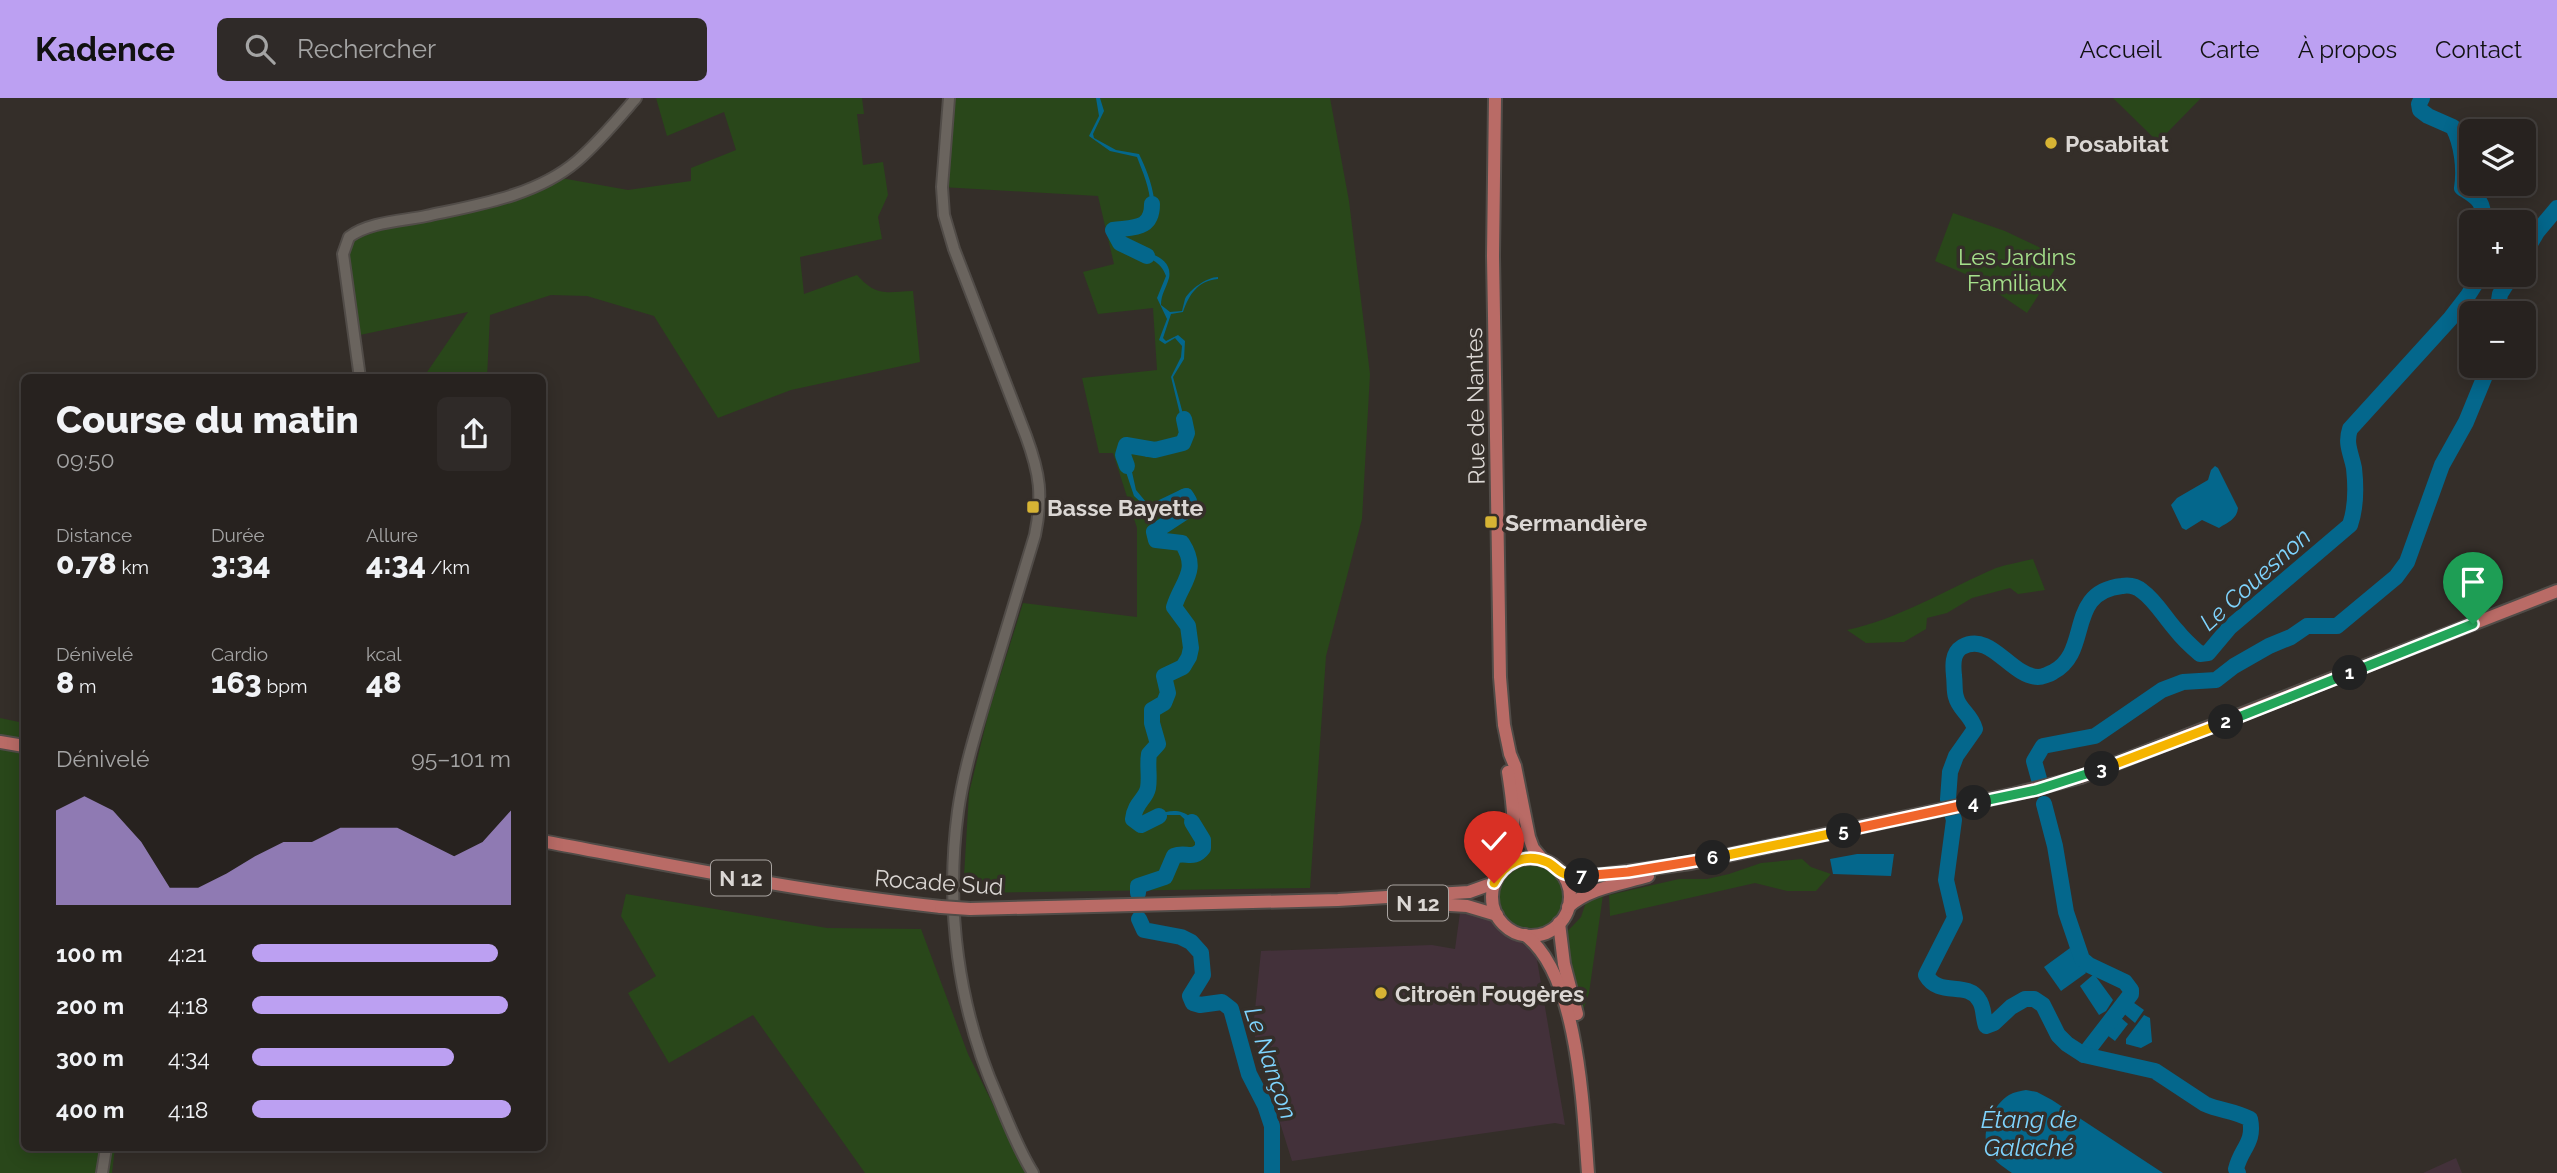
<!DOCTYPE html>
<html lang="fr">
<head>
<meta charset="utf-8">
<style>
  :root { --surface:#27221f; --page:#2f2a28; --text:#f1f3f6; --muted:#a4a4a4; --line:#433f3d; --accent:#bca0f2 }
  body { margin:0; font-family:Raleway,sans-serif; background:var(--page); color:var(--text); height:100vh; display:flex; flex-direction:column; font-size:26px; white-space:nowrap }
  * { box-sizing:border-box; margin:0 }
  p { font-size:23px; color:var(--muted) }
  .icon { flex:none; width:38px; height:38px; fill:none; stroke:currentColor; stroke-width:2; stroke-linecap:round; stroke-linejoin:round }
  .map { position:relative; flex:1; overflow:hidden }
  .side { position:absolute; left:21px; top:276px; width:525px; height:777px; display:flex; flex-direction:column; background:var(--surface); border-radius:10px; box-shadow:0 4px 18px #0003,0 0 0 2px var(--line) }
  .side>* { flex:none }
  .buttons { position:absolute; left:2459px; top:21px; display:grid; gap:14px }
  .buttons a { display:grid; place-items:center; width:77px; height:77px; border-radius:10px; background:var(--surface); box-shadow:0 4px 18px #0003,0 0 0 2px var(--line); font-size:35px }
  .pin { position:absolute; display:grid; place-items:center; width:60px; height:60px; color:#fff; margin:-72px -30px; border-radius:50% 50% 50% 0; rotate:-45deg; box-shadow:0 0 7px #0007 }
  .pin .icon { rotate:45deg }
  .km { position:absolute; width:35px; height:35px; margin:-18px; border-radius:50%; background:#222; color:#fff; font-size:19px; line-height:35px; text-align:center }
  .round { display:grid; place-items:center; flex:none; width:74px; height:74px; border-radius:10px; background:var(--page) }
  .head { display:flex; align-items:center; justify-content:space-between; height:119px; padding:0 35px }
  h1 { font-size:38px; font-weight:800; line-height:52px }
  .metrics { display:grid; grid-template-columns:repeat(3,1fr); gap:10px; height:119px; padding:7px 35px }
  .metrics div { display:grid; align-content:center }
  .metrics b { font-size:30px; font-weight:800 }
  .metrics small { font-size:19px; font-weight:400 }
  .metrics p { font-size:19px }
  .chart { height:196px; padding:14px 35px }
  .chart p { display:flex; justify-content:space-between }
  .chart svg { width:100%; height:126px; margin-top:7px; fill:var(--accent); opacity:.7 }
  ul { padding:0 35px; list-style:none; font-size:23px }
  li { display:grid; grid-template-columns:112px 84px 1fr; align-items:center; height:52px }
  li i { height:18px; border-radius:9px; background:var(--accent) }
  header { display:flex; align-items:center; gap:42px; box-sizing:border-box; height:98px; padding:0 35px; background:var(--accent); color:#111 }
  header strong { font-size:33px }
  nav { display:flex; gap:38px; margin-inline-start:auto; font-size:24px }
  .search { width:490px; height:63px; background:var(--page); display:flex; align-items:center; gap:18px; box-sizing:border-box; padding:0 24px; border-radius:10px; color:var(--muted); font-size:26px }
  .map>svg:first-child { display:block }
</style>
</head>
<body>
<header>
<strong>Kadence</strong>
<div class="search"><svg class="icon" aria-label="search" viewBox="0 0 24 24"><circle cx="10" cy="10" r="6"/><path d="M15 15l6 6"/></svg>Rechercher</div>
<nav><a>Accueil</a><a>Carte</a><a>À propos</a><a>Contact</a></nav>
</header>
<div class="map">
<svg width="2557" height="1075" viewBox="0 0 2557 1075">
  <rect width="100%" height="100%" fill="#342e29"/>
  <g fill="#43313a">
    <path d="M1460 815 1487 818 1536 856 1565 1027 1555 1025 1292 1063 1264 974 1253 931 1261 853 1432 847 1455 851Z"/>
    <path d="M2456 1060 2462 1075H2423Z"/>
  </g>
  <g fill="#29471a">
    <path d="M656 0H862L864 16H857L863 67 883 64 888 97 878 119 882 141 800 159 804 196 857 177C877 199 885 194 913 193L920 264 791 292 718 320 654 218 587 198 551 197 490 217 487 280H423L468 214 360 237 347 156 350 144 362 135 500 108 561 80 628 92 691 83V70L736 52 724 14 667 38Z"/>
    <path d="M953 0H1330L1349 103 1370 276 1362 421 1326 558 1310 790 963 795 969 695 989 613 1023 505 1137 519V430L1113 355H1099L1082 280 1157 272 1153 210 1098 216 1083 174 1114 166 1098 98 942 89Z"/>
    <path d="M2113 0H2201L2158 44Z"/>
    <path d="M1953 115 2005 133 2062 160 2027 215 1977 181 1935 163Z"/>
    <path d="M2033 461 2045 492 2018 496 2010 490 1972 500 1947 515 1927 520 1926 531 1904 544 1866 545 1847 532C1899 521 1947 491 1996 470 2008 466 2021 464 2033 461Z"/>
    <path d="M0 620 24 625V1050H115L112 1075H0Z"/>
    <path d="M1802 761 1811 769 1831 776 1816 793H1787L1755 785 1610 818 1609 797 1679 781H1707L1729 776 1761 765Z"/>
    <circle cx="1530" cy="798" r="33"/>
    <path d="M626 796 827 830 921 831 968 956 1027 1075H865L753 917 669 965 628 895 656 878 621 818Z"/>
    <path d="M1603 797 1589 895 1580 921 1564 837 1581 819 1586 804Z"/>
  </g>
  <g fill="#04678c">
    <path d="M1096 0H1100L1104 13 1093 36 1094 40 1116 52 1139 56C1149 76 1159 104 1153 126L1144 134 1118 137 1123 149C1138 152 1174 156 1169 180 1166 191 1161 196 1161 207L1170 214 1182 213C1183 209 1184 205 1185 201 1189 192 1207 179 1218 179V181C1197 183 1189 197 1183 214L1171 216 1163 240 1166 243 1178 237 1185 243 1184 261 1173 279 1190 342 1185 350 1147 359 1127 351 1124 359 1132 374 1136 392 1146 404 1165 408C1173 401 1177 388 1190 391L1195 398C1190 432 1170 422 1154 438L1158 445 1180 440 1193 469 1189 478 1188 491 1175 513 1189 521 1196 552 1195 561 1190 572 1165 581 1172 596 1164 612 1152 615 1154 630 1161 644 1148 663 1150 698C1140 705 1134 711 1135 724L1140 727C1166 709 1189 704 1204 739L1200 741 1194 730 1180 717H1164L1139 729 1131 723 1136 705 1146 696 1147 656 1158 646 1151 633 1150 612 1163 608 1167 594 1161 579 1173 576 1183 570 1190 553 1185 526 1172 514C1174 486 1203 479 1179 446L1154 445 1151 434C1166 427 1186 422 1188 403L1183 398 1169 408 1160 411 1145 408 1134 398 1121 359 1122 352 1126 347 1150 354 1182 348 1186 341 1171 279 1181 259 1182 248 1175 240 1165 246 1159 242 1167 221 1157 200 1166 178C1159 157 1139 160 1122 151 1117 148 1114 141 1112 136L1111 133 1143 129C1159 110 1145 80 1137 59L1110 53 1089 38 1099 18Z"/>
    <path d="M2215 368 2218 370 2238 410C2237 421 2228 424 2219 430L2202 422 2186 432 2182 430 2171 407 2177 400 2208 382 2211 372Z"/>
    <path d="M1857 756H1894L1891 778 1833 776 1830 761Z"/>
    <path d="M2070 850 2086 875 2061 893 2044 869Z"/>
    <path d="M2094 876 2113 902 2106 913 2099 917 2080 888Z"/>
    <path d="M2130 902 2144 912 2135 925 2122 914Z"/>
    <path d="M2144 917 2150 920 2152 944 2141 950 2126 946V941Z"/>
    <path d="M2120 919 2128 926 2115 943 2107 937Z"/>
    <path d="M2026 992 2037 994 2052 1002 2163 1075H2012C2002 1068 1992 1062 1988 1051 1980 1034 1994 1006 2009 997 2014 994 2021 993 2026 992Z"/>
  </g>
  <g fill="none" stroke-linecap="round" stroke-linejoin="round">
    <g stroke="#04678c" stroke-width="16">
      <path d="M2422 0 2419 6 2420 12 2428 18 2453 29C2462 46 2465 71 2462 90 2479 101 2483 102 2484 124"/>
      <path d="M2524 156 2537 134 2557 110"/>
      <path d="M1147 158 1120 145 1113 132C1134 129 1152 132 1152 106"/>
      <path d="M2497 215 2500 196 2512 177"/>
      <path d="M1127 368 1123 357 1126 347 1155 352 1183 345 1187 335 1184 321"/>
      <path d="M2039 681 2034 663 2043 648 2095 638 2162 592 2183 584 2216 582 2234 568 2269 548 2291 539 2307 528H2337L2396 479 2407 464 2442 367 2466 324 2489 268"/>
      <path d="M2044 706 2055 748 2066 814 2082 861 2089 867 2125 884 2131 892V896L2084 957"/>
      <path d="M1159 718 1141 727 1133 721C1135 704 1146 701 1148 690 1150 679 1147 667 1149 656L1158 646 1152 625V612L1164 605 1168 595 1164 578 1183 569 1189 559 1191 550 1188 528 1174 509C1182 483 1200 473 1182 445L1156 442 1154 434 1186 413 1189 403 1186 398 1163 409"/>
      <path d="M1138 795V788L1165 779 1174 758C1186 753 1193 763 1203 750V742L1192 724"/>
      <path d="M1139 821 1144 832 1181 839 1191 844 1201 855 1203 877 1190 898 1193 905 1200 907 1222 904 1231 911 1249 976 1265 1007 1272 1028V1075"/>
      <path d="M2238 1075 2236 1071C2241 1050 2255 1045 2250 1021 2232 1012 2221 1013 2205 1006L2155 973 2084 957 2067 946 2058 937 2043 907 2034 901H2025L2011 909 1994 925 1986 928C1983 920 1984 908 1979 902 1967 882 1939 900 1926 877L1955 820 1946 782 1954 722 1948 701 1950 674 1956 658 1975 631C1971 616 1959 612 1956 599 1954 593 1955 585 1954 578 1953 568 1952 555 1962 549 1991 533 2010 578 2038 579 2042 579 2050 576 2053 574 2092 554 2065 494 2122 488 2128 487 2136 488 2142 493 2156 503 2165 520 2177 533 2184 542 2192 549 2200 556L2208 555 2229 530 2350 427C2356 410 2356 388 2354 370 2351 355 2345 346 2350 331L2450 221 2467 199 2481 177"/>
    </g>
    <g stroke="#514c48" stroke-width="14">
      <g id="minor">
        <path d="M949 0 942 89 944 117 954 151 1026 338C1040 376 1043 397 1035 437 1020 488 1004 538 989 589 977 630 964 670 958 713 945 809 958 910 997 998 1008 1024 1018 1051 1033 1075"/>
        <path d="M360 280 343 156 349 139C369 124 402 123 426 118 477 107 536 98 577 63 599 44 617 22 636 0"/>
        <path d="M102 1075 106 1050"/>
      </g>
    </g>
    <g stroke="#514c48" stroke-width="16">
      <g id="major">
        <path d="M1495 0 1493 158 1500 579 1504 627 1510 656 1515 668 1529 739 1533 750 1543 762"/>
        <path d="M0 644 24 648"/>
        <path d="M542 743C675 768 807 795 941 809"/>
        <circle cx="1531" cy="799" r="39"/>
        <path d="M1506 769C1518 737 1513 706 1508 674"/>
        <path d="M1562 776 1593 778 1691 765 2014 696 2081 679 2557 493"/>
        <path d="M1401 804 1467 808 1497 817"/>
        <path d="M1568 809C1589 790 1621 786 1648 778"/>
        <path d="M970 811 1338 802 1469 794 1494 785"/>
        <path d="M1559 825 1564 866 1577 916"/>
        <path d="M1525 837C1579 877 1583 1012 1588 1075"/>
      </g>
    </g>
    <use href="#minor" stroke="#6a645e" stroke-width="10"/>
    <use href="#major" stroke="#b96b66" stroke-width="12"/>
    <g stroke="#514c48" stroke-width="16" stroke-linecap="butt">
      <path id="major-bridge" d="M941 809 970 811"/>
    </g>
    <use href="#major-bridge" stroke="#b96b66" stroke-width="12"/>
  </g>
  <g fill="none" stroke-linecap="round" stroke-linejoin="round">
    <g stroke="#fff" stroke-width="14">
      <path id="split-1" d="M2350 575 2473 526"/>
    </g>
    <g stroke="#fff" stroke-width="14">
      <path id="split-2" d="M2226 624 2350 575"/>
    </g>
    <g stroke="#fff" stroke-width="14">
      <path id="split-3" d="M2102 671 2226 624"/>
    </g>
    <g stroke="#fff" stroke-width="14">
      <path id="split-4" d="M1974 705 2036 692 2102 671"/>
    </g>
    <g stroke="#fff" stroke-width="14">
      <path id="split-5" d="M1844 733 1974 705"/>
    </g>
    <g stroke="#fff" stroke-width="14">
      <path id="split-6" d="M1713 760 1844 733"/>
    </g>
    <g stroke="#fff" stroke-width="14">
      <path id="split-7" d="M1582 778 1628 774 1713 760"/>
    </g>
    <g stroke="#fff" stroke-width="14">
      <path id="split-8" d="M1494 785C1504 765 1525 754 1547 764 1554 767 1558 774 1565 776 1570 778 1577 778 1582 778"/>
    </g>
    <use href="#split-1" stroke="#22a559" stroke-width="9"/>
    <use href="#split-2" stroke="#22a559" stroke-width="9"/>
    <use href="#split-3" stroke="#f5b400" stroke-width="9"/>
    <use href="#split-4" stroke="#22a559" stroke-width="9"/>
    <use href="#split-5" stroke="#f0652b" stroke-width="9"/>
    <use href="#split-6" stroke="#f5b400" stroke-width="9"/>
    <use href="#split-7" stroke="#f0652b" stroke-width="9"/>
    <use href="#split-8" stroke="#f5b400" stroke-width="9"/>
  </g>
  <g fill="#d7b434" stroke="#342e29" stroke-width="2.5">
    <circle cx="2051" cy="45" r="7"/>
    <rect x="1026" y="402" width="14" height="14" rx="3.5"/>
    <rect x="1484" y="417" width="14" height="14" rx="3.5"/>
    <circle cx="1381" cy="895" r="7"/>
  </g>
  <g text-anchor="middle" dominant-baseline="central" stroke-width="7" stroke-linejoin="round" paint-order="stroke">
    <g fill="#342e29" stroke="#a9a4a1" stroke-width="2">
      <rect x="711" y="762.5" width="60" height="35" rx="5"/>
      <rect x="1388" y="787.5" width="60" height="35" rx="5"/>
    </g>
    <g font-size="21" font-weight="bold" fill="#dbd7d4">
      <text x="741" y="780">N 12</text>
      <text x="1418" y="805">N 12</text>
    </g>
    <g font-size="23" font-weight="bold" fill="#dbd7d4" stroke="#342e29" text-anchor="start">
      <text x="2065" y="45">Posabitat</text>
      <text x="1047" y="409">Basse Bayette</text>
      <text x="1505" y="424">Sermandière</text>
      <text x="1395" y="895">Citroën Fougères</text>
    </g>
    <g font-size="23" fill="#a5e08b" stroke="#342e29">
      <text x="2017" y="158">Les Jardins<tspan x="2017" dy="26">Familiaux</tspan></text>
    </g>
    <g font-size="23" fill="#dbd7d4" stroke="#342e29">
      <text transform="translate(1475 308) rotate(-91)">Rue de Nantes</text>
      <text transform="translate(939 784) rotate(4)">Rocade Sud</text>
    </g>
    <g font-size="24" font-style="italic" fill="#7fd4fe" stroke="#342e29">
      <text transform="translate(2255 481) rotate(-42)">Le Couesnon</text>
      <text transform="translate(1271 965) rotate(71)">Le Nançon</text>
      <text x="2029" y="1021">Étang de<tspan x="2029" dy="28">Galaché</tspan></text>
    </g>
  </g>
</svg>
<div class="buttons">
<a><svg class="icon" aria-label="layers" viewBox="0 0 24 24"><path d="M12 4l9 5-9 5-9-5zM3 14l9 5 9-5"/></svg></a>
<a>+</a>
<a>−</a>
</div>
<div class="pin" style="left:2473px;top:526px;background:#1e9e55"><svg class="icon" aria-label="arrive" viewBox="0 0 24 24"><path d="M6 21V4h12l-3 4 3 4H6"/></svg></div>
<div class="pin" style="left:1494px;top:785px;background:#d93025"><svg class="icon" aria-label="check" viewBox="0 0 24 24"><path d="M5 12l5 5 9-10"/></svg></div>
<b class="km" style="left:2350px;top:575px">1</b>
<b class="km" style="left:2226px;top:624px">2</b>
<b class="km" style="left:2102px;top:671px">3</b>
<b class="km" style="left:1974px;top:705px">4</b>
<b class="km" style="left:1844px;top:733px">5</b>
<b class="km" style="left:1713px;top:760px">6</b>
<b class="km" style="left:1582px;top:778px">7</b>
<section class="side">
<div class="head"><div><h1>Course du matin</h1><p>09:50</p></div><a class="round"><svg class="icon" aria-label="share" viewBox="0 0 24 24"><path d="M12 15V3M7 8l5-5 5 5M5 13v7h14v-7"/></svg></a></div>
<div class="metrics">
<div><p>Distance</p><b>0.78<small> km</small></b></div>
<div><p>Durée</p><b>3:34</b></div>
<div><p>Allure</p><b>4:34<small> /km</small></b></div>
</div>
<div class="metrics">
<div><p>Dénivelé</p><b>8<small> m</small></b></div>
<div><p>Cardio</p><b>163<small> bpm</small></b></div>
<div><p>kcal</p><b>48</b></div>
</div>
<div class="chart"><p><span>Dénivelé</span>95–101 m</p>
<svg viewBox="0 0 160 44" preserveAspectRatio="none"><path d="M0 44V11L10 6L20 11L30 22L40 38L50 38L60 33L70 27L80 22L90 22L100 17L110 17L120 17L130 22L140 27L150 22L160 11V44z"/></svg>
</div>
<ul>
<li><b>100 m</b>4:21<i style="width:95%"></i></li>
<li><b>200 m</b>4:18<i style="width:99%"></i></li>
<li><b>300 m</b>4:34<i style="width:78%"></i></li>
<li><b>400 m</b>4:18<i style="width:100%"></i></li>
</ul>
</section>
</div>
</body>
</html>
